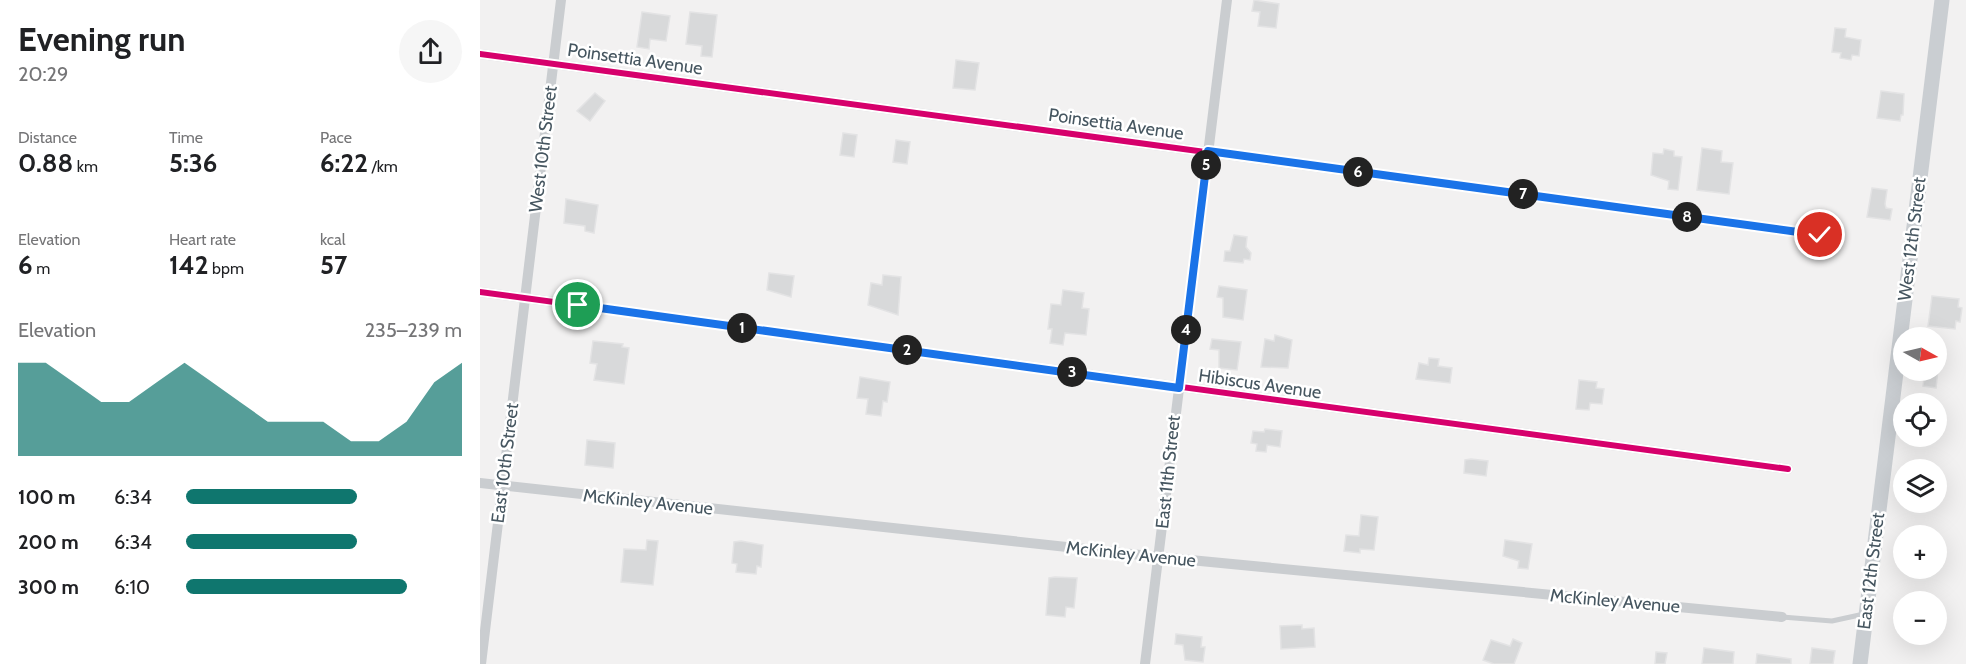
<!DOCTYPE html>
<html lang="en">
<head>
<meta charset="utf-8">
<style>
  :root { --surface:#fff; --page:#f6f6f6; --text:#202124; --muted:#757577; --accent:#0f766e }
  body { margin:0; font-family:Cabin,sans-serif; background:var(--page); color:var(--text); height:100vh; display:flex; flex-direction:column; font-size:22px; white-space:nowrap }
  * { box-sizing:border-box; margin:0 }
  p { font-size:20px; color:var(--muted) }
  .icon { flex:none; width:33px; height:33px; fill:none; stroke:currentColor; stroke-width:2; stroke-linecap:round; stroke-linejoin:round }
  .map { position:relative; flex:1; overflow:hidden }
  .details { display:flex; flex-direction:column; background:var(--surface); width:480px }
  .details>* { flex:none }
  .needle { width:39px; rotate:98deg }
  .tools { position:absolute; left:1413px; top:327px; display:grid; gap:12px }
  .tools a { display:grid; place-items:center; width:54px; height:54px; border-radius:50%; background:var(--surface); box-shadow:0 6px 24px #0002; font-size:30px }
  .pin { position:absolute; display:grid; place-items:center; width:51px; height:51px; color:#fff; margin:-26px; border:3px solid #fff; border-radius:50%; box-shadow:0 2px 6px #0007 }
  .km { position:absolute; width:30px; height:30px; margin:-15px; border-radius:50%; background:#222; color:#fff; font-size:16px; line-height:30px; text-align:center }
  .round { display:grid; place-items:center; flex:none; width:63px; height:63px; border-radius:32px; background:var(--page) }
  .overview { display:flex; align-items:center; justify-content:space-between; height:102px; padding:0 18px }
  h1 { font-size:33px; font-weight:700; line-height:45px }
  .stats { display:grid; grid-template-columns:repeat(3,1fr); gap:9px; height:102px; padding:6px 18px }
  .stats div { display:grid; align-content:center }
  .stats b { font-size:26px; font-weight:700 }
  .stats small { font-size:16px; font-weight:400 }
  .stats p { font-size:16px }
  .chart { height:168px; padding:12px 18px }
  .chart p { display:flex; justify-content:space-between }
  .chart svg { width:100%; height:108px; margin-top:6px; fill:var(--accent); opacity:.7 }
  ul { padding:0 18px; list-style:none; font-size:20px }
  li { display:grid; grid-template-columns:96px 72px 1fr; align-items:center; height:45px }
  li i { height:15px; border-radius:8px; background:var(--accent) }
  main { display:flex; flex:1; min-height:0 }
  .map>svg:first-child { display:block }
</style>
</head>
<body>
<main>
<section class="details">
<div class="overview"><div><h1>Evening run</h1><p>20:29</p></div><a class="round"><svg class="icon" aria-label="share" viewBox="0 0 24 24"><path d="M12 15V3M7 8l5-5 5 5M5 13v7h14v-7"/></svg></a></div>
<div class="stats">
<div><p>Distance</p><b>0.88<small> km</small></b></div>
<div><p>Time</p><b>5:36</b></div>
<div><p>Pace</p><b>6:22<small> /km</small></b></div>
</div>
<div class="stats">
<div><p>Elevation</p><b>6<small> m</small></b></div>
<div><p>Heart rate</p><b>142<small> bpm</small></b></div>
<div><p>kcal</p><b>57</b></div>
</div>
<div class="chart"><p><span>Elevation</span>235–239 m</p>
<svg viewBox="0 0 160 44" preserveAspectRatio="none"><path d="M0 44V6L10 6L20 14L30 22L40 22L50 14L60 6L70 14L80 22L90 30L100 30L110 30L120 38L130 38L140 30L150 14L160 6V44z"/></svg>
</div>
<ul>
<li><b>100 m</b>6:34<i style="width:62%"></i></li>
<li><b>200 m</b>6:34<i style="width:62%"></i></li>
<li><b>300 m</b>6:10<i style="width:80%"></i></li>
</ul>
</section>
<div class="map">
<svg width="1486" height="664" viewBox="0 0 1486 664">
  <rect width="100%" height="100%" fill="#f2f1f1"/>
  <g fill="#d8d9da" stroke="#e3e3e4" stroke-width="1.5">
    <path d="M774 0 799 4 796 28 778 26 780 12 772 11Z"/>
    <path d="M162 12 190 16 186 41 170 39 169 49 157 47Z"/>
    <path d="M210 12 237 15 232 57 221 56 222 46 206 44Z"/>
    <path d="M1355 28 1366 29 1365 37 1381 40 1379 56 1372 55 1371 60 1360 58 1361 53 1352 52Z"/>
    <path d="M476 60 499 63 495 90 473 88Z"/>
    <path d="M1401 91 1424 94 1423 115H1421L1420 121 1397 118Z"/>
    <path d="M115 93 125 101 110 121 97 111Z"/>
    <path d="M363 133 377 135 374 157 360 155Z"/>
    <path d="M416 140 430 142 427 164 413 162Z"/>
    <path d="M1222 148 1242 151 1241 162 1253 163 1249 194 1217 190Z"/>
    <path d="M1184 149 1194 151V156L1202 157 1198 190 1188 189 1189 181 1171 175 1173 153 1183 154Z"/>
    <path d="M1392 188 1407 190 1405 204 1406 208 1412 209 1410 220 1387 217Z"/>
    <path d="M86 199 118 205 114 233 105 231V226L84 223Z"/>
    <path d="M754 235 767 237 766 247 771 253 770 260 764 259 763 263 744 261 745 251H750Z"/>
    <path d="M289 273 314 276 311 297 287 290Z"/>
    <path d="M403 275 421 277 418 315 388 305 391 283 402 285Z"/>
    <path d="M739 286 767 290 763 320 743 317V298L737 297Z"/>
    <path d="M583 290 604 293 602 308 609 309 606 335 585 333 583 345 570 343 572 329H568L571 304 581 305Z"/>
    <path d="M1452 296 1479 299 1478 307 1482 308 1480 322 1476 321 1475 329 1448 326Z"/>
    <path d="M795 335 812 340 808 368 781 367 785 339 794 341Z"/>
    <path d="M732 339 761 342 757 370 739 368V350L730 349Z"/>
    <path d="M113 341 143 344 142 347 149 348 144 384 114 380 117 364 110 363Z"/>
    <path d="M949 358 959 359 958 366 972 368 970 383 936 379 939 363 948 365Z"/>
    <path d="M1445 370H1458L1456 388 1443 386Z"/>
    <path d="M380 377 410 382 407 402 403 401 401 416 386 414 388 399 377 398Z"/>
    <path d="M1099 380 1117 382 1116 388 1124 389 1122 404 1110 403 1109 410 1096 409Z"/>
    <path d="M785 429 802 431 800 447 787 445 786 452 776 451 777 444 771 443 773 431 784 432Z"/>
    <path d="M107 440 135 443 133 468 105 465Z"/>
    <path d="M991 459 1008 461 1006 476 984 473 985 460Z"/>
    <path d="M881 515 898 517 894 550 880 549V553L864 551 866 535 879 536Z"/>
    <path d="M167 540 178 541 173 585 141 582 144 549 166 550Z"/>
    <path d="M1025 540 1052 544 1048 569 1038 568 1039 561 1023 556Z"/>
    <path d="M261 541 283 545 281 567 277 566 276 574 256 572 257 564 252 563 254 542Z"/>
    <path d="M575 577 597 578 594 608 586 607 585 617 566 615 569 578Z"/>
    <path d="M822 625V629L834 628 835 647 801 649 800 626Z"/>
    <path d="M696 634 722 637 721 647H725L723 662 705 660 703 645 695 644Z"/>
    <path d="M1033 639 1042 643 1034 664H1014L1003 660 1011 640 1030 646Z"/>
    <path d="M1224 648 1254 652 1253 664H1222Z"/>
    <path d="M1332 648 1355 651 1353 664H1330Z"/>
    <path d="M1176 652 1187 653 1185 664H1175Z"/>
    <path d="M1277 654 1311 659V664H1276Z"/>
  </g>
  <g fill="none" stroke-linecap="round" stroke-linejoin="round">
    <path stroke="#cacdd0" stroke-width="5" d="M1302 617 1352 621 1384 614"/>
    <g stroke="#cacdd0" stroke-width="10">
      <path d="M0 54 1340 235"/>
      <path d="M0 292 1308 469"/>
      <path d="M0 483 679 557 1302 617"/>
      <path d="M1 664 81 0"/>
      <path d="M665 664 747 0"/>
    </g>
    <path stroke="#caced2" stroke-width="15" d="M1380 664 1462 0"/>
    <g stroke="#fff" stroke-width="10">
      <g id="cycleway">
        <path d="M0 54 1340 235"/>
        <path d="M0 292 1308 469"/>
      </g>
    </g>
    <use href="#cycleway" stroke="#d6006c" stroke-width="6"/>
  </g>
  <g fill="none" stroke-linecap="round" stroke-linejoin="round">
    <g stroke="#fff" stroke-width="12">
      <path id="route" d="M98 305 699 388 728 151 1340 235"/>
    </g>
    <use href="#route" stroke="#1a73e8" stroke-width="8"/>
  </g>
  <g text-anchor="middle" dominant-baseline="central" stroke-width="5" stroke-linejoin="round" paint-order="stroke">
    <g font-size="18" fill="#465660" stroke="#fff">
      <text transform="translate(155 59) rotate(8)">Poinsettia Avenue</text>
      <text transform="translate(636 124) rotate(8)">Poinsettia Avenue</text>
      <text transform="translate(63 149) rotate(-83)">West 10th Street</text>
      <text transform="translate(1432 239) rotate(-83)">West 12th Street</text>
      <text transform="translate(780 384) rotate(8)">Hibiscus Avenue</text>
      <text transform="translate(25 463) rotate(-83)">East 10th Street</text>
      <text transform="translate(688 472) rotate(-84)">East 11th Street</text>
      <text transform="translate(168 502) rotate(6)">McKinley Avenue</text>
      <text transform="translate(651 554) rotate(6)">McKinley Avenue</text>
      <text transform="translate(1391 571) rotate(-83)">East 12th Street</text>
      <text transform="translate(1135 601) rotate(5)">McKinley Avenue</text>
    </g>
  </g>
</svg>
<div class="tools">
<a><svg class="needle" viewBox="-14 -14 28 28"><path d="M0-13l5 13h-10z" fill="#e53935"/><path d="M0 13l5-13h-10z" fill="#757577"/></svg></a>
<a><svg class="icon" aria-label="locate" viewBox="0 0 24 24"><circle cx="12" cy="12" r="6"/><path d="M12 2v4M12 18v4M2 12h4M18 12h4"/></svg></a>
<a><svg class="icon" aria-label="layers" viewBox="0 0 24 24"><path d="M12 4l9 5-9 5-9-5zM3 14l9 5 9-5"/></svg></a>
<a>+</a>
<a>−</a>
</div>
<div class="pin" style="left:98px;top:305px;background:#1e9e55"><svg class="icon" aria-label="arrive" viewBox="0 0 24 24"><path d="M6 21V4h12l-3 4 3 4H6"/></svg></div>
<div class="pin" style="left:1340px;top:235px;background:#d93025"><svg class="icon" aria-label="check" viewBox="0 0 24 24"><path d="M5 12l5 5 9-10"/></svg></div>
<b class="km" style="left:262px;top:328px">1</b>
<b class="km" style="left:427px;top:350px">2</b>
<b class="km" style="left:592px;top:372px">3</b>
<b class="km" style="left:706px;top:330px">4</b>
<b class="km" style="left:726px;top:165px">5</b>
<b class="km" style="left:878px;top:172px">6</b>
<b class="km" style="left:1043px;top:194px">7</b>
<b class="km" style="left:1207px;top:217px">8</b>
</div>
</main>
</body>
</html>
